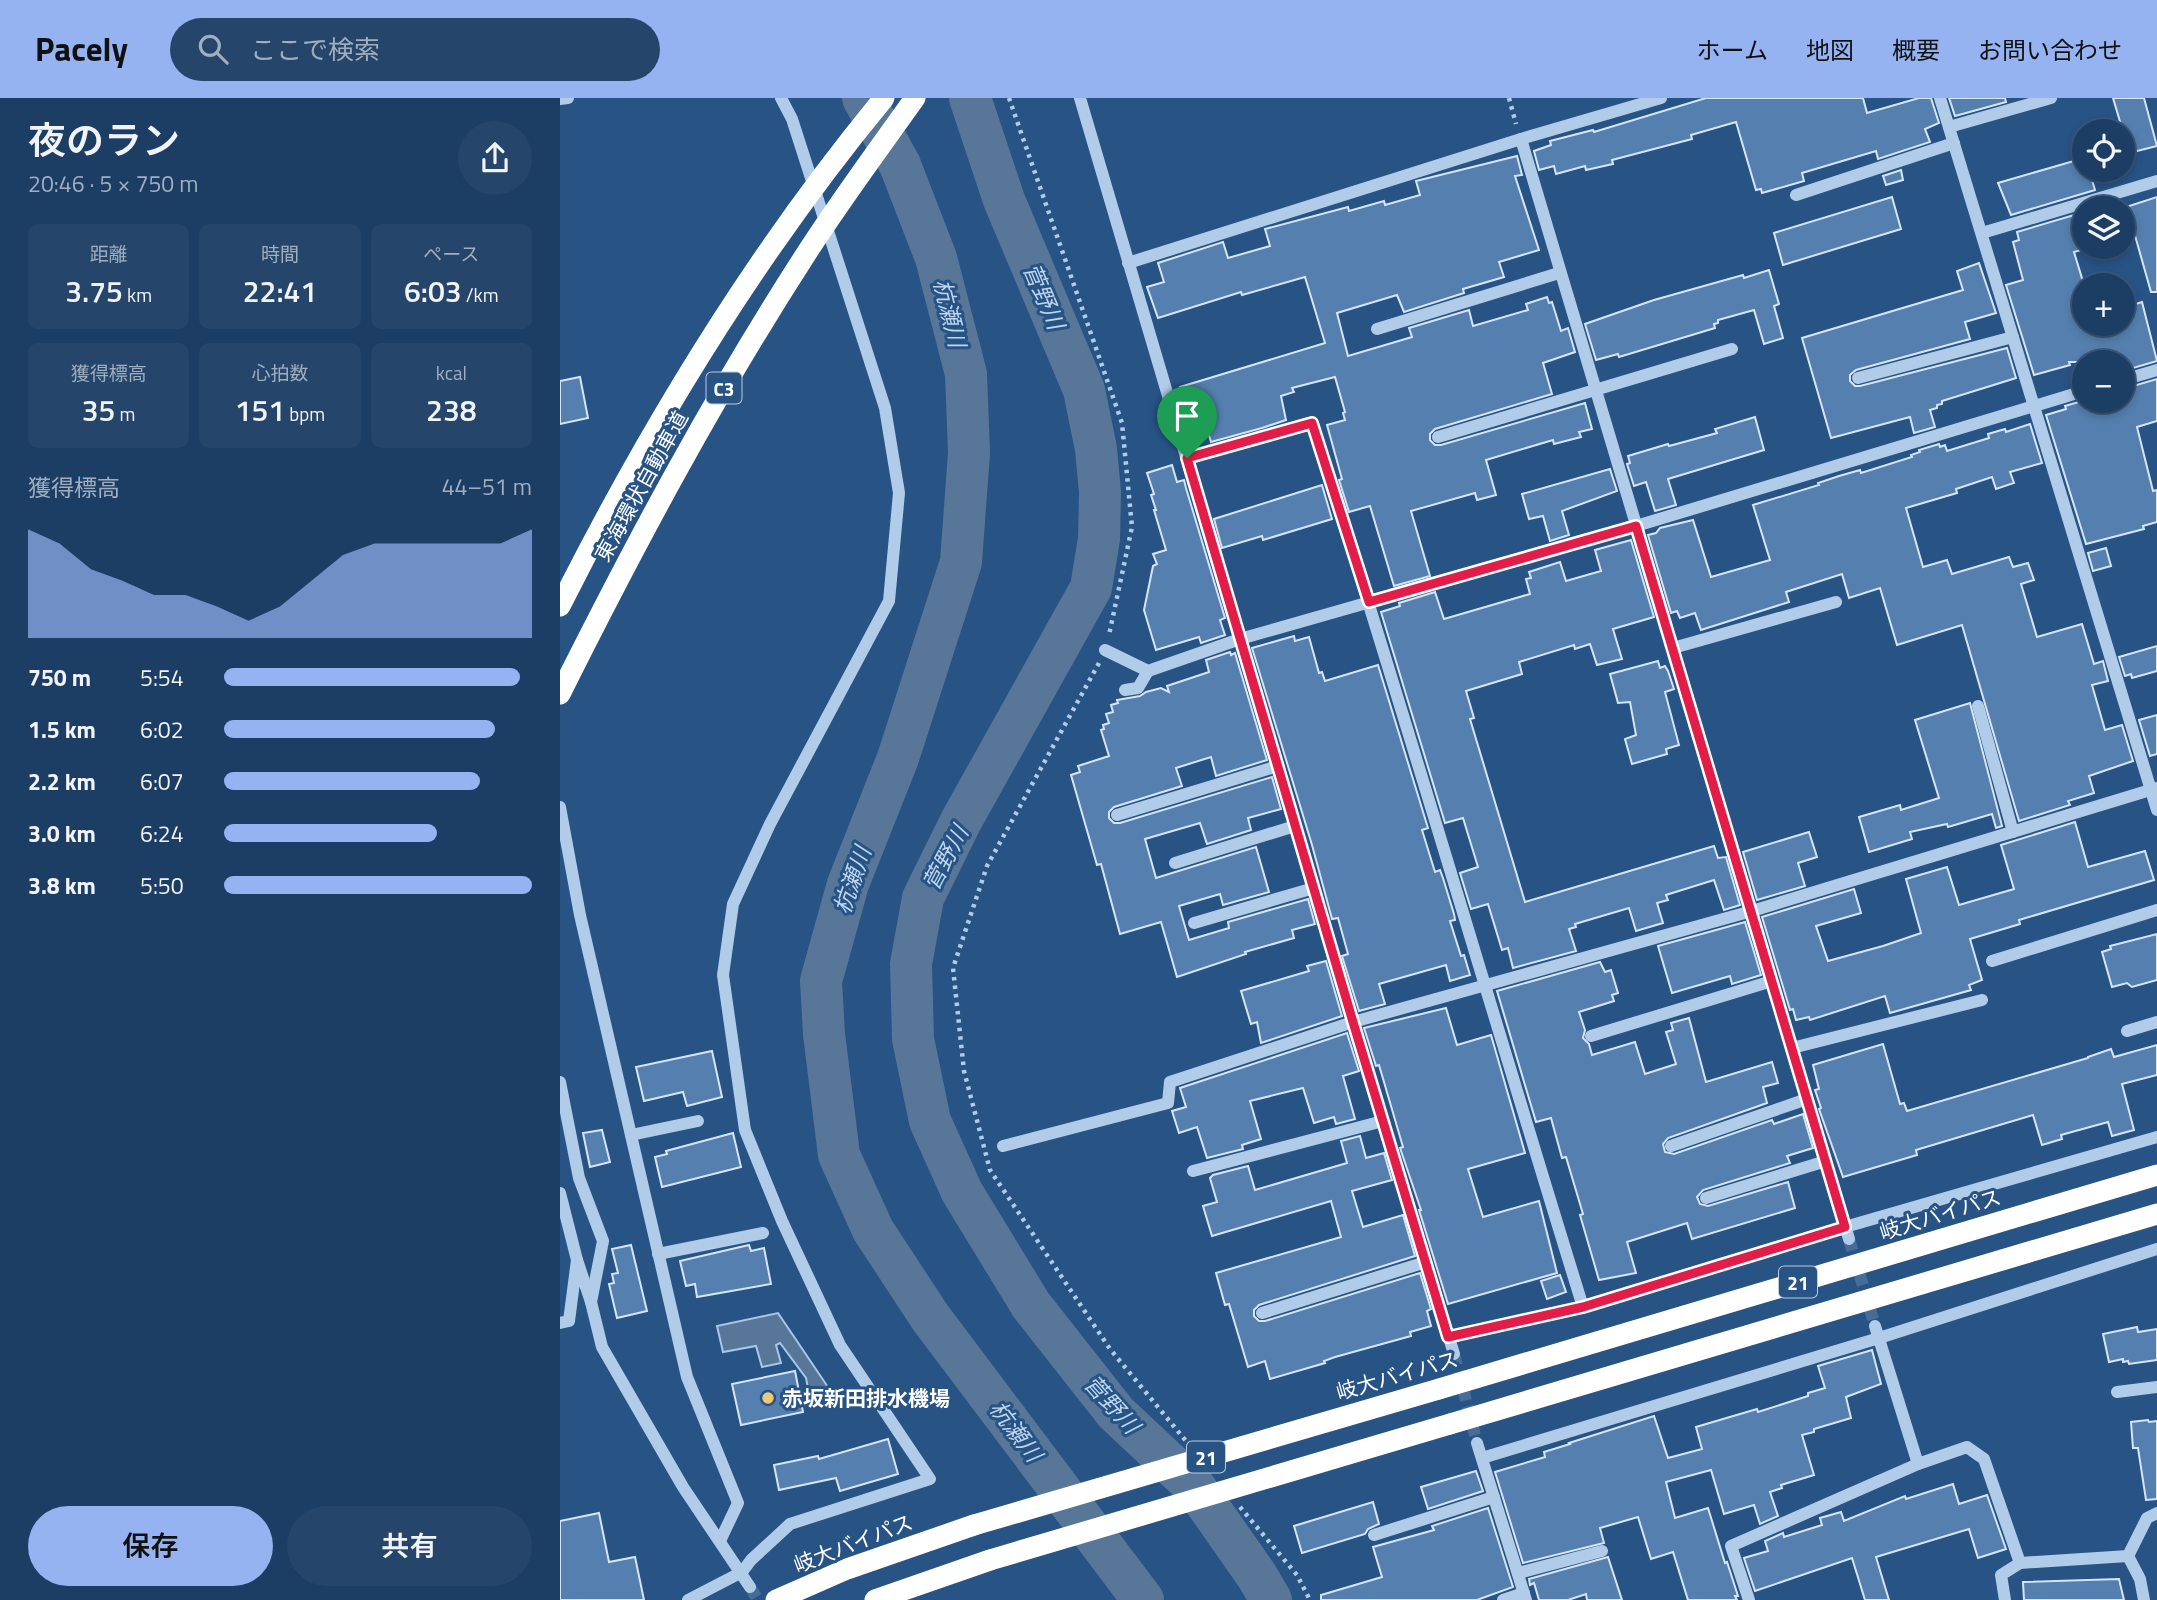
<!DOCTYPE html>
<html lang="ja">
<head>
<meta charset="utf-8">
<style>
  :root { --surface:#1d3e64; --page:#25456a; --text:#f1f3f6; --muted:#a0aebf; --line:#3b5778; --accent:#95b2f1 }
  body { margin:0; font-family:"Titillium Web","Noto Sans JP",sans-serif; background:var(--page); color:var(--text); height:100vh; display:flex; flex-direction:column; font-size:26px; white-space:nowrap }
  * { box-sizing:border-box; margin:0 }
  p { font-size:23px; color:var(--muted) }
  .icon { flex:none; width:38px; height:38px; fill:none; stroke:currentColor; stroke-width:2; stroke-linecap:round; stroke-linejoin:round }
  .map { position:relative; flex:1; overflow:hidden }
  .drawer { display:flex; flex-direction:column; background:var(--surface); width:560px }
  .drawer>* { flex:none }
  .fabs { position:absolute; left:1512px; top:21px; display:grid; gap:14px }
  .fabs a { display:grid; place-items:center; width:63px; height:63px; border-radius:50%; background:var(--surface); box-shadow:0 4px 10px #0003,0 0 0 2px var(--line); font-size:35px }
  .pin { position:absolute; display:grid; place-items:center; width:60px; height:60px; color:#fff; margin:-72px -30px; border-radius:50% 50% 50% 0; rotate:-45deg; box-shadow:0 0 7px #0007 }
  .pin .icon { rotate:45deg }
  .round { display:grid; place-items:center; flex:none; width:74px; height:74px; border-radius:37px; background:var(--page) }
  .summary { display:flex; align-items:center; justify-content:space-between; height:119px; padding:0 28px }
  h1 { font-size:38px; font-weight:600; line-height:52px }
  .stats { display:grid; grid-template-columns:repeat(3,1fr); gap:10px; height:119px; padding:7px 28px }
  .stats div { display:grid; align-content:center; border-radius:10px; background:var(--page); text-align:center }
  .stats b { font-size:30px; font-weight:600 }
  .stats small { font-size:19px; font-weight:400 }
  .stats p { font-size:19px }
  .chart { height:196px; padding:14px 28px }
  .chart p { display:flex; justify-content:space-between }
  .chart svg { width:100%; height:126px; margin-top:7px; fill:var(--accent); opacity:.7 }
  .primary-button { display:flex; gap:14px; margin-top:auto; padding:14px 28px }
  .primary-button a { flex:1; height:80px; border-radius:42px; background:var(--accent); color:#111; font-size:28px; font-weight:600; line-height:80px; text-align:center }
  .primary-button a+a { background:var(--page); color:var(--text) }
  ul { padding:0 28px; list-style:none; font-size:23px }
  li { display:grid; grid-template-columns:112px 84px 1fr; align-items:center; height:52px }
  li i { height:18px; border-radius:9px; background:var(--accent) }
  header { display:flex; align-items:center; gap:42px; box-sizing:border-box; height:98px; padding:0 35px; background:var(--accent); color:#111 }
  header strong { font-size:33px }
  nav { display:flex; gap:38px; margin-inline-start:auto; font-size:24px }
  .search { width:490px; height:63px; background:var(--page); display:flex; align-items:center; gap:18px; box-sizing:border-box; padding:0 24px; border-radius:38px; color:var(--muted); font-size:26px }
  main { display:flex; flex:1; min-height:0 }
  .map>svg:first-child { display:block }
</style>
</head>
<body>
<header>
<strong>Pacely</strong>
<div class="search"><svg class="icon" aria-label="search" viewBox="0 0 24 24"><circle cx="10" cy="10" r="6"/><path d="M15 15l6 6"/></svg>ここで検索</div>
<nav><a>ホーム</a><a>地図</a><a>概要</a><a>お問い合わせ</a></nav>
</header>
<main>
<section class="drawer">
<div class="summary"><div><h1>夜のラン</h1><p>20:46 · 5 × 750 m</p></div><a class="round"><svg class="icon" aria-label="share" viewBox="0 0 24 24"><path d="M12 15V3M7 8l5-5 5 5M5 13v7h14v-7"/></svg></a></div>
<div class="stats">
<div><p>距離</p><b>3.75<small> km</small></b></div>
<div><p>時間</p><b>22:41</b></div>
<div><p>ペース</p><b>6:03<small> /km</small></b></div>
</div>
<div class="stats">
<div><p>獲得標高</p><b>35<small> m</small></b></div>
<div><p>心拍数</p><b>151<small> bpm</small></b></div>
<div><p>kcal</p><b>238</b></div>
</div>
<div class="chart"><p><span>獲得標高</span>44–51 m</p>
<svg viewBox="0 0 160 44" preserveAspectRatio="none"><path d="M0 44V6L10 11L20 20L30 24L40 29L50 29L60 33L70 38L80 33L90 24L100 15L110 11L120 11L130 11L140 11L150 11L160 6V44z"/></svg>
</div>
<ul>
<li><b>750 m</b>5:54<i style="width:96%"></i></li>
<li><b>1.5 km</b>6:02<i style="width:88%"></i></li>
<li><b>2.2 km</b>6:07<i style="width:83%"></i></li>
<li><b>3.0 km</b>6:24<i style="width:69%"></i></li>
<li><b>3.8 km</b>5:50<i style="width:100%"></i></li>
</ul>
<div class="primary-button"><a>保存</a><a>共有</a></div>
</section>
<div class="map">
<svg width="1597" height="1502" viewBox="0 0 1597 1502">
  <rect width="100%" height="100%" fill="#275385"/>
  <path fill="#577698" stroke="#a6c7e8" stroke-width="2" d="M218 1215 276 1301 251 1306 246 1280 220 1245 216 1247 221 1265 202 1269 196 1248 163 1254 157 1228Z"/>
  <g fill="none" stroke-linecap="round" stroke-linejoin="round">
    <g stroke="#577698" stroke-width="42">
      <path d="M303 0 340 67 376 160 406 276 409 355 401 464 338 660 288 786 261 883 264 936 279 1057 313 1132 370 1219 583 1502"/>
      <path d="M410 0 444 102 524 292 536 351 540 394 539 441 531 490 401 723 363 800 351 866 353 941 370 1023 402 1094 471 1207 556 1315 634 1388 697 1478 711 1502"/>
    </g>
  </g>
  <g fill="#547fae" stroke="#d5e5f6" stroke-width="2">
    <path d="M1146 0H1303L1307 15 1359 0H1371L1379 25 1365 31 1370 44 1318 61 1316 53 1242 75 1244 83 1202 95 1201 91 1196 92 1176 24 1131 37 1132 41 1052 62 1053 66 1026 72 1025 68 996 76 994 68 979 72 974 53 991 47 990 43 1033 32 1034 34Z"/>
    <path d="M1389 0H1445L1446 4 1395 18Z"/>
    <path d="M1553 0H1584L1597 48 1573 54 1571 46 1567 47Z"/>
    <path d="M957 58 962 77 955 78 979 152 939 164 944 179 903 191 904 195 844 214 837 197 777 215 788 258 852 239 849 230 909 212 913 228 968 212 966 206 987 199 989 205 992 204 1001 233 1008 230 1015 254 983 265 992 296 875 331 870 336V342L875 347H881L1025 305 1032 331 1019 334 1021 339 994 346 993 342 926 362 936 397 917 402 915 395 851 413 870 478 834 488 810 408 789 414 779 382 782 381 767 327 785 322 783 315 785 314 775 279 732 290 734 294 721 298 726 322 702 330 651 344 643 317 629 321 620 289 765 245 745 179 682 197 681 194 598 220 587 189 604 184 598 165 663 144 668 160 710 148 705 131 788 109 789 113 824 103 825 107 860 97 856 83Z"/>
    <path d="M1524 60V72H1529L1535 92 1451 117 1438 85Z"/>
    <path d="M1341 72 1343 82 1326 87 1323 78Z"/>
    <path d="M1332 99 1341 131 1223 167 1214 135Z"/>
    <path d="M1597 99V194H1591L1574 134 1563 137V110Z"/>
    <path d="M1524 114 1525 151 1514 154 1524 187V226H1563V210L1582 204 1597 263 1563 273V264H1509L1510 267 1474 277 1446 187 1463 182 1453 144 1459 142 1457 134Z"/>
    <path d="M1419 165 1436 215 1405 224 1410 241 1296 272 1290 277V283L1295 288H1300L1447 250 1456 280 1382 303V306L1377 307V310L1370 312 1375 329 1354 335 1350 319 1271 340 1242 240 1403 192 1397 173Z"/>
    <path d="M1209 172 1219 206 1214 208 1223 240 1204 246 1194 212 1158 222V225L1154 226 1155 230 1059 259 1058 256 1036 262 1025 226 1094 202 1183 177 1184 180Z"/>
    <path d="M20 279 28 320 0 326V283Z"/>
    <path d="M1597 281V323L1577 329 1593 393 1597 392V424L1583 428 1584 431 1526 446 1486 317 1506 311 1505 308 1522 303H1563V291Z"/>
    <path d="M1195 319 1204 352 1108 381 1116 407 1095 413 1086 384 1074 388 1067 366 1070 365 1068 358 1108 346 1109 348 1157 335 1155 331Z"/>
    <path d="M1470 326 1482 365 1450 374 1454 385 1436 391 1432 379 1396 391 1397 395 1346 410 1363 469 1387 462 1392 476 1449 459 1453 469 1468 465 1474 482 1461 486 1477 539 1522 526 1534 566 1543 563 1548 583 1532 587 1545 632 1562 627 1573 663 1529 678 1534 695 1508 703 1510 707 1459 723 1402 527 1337 547 1320 490 1289 500 1282 476 1226 494 1229 504 1141 532 1135 515 1120 520 1117 513 1111 515 1088 437 1096 435 1100 430 1133 422 1151 479 1210 462 1193 407 1259 387 1258 385 1279 378 1300 372 1301 375 1352 359 1351 357 1360 354 1359 352 1379 346 1380 349 1385 347 1387 353 1429 340 1428 336 1445 331 1446 334Z"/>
    <path d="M612 367 617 384 624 382 626 390 665 520 660 522 665 537 641 545 639 539 596 552 584 512 593 468 597 466 593 456 606 452 594 412H596L591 397 594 396 587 375Z"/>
    <path d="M1050 371 1057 393 1002 413 1009 437 990 443 983 418 969 421 962 396Z"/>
    <path d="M762 387 772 421 703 442 702 438 662 450 654 421Z"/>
    <path d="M1071 442 1094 519 1053 531 1062 561 1037 567 1030 546 1015 551 1014 547 959 564 962 576 906 593 914 620 910 621 965 804 1154 748 1158 760 1166 759 1180 807 1164 812 1154 782 1106 797 1108 802 1097 805 1103 825 1076 833 1069 810 1015 826 1016 829 1009 831 1016 853 953 870 948 850 942 852 928 806 911 811 900 775 918 769 903 720 885 725 821 514 840 508 839 505 875 494 884 521 970 496 966 481 971 480 969 474 1000 464 1006 483 1041 473 1035 452Z"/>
    <path d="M1546 450 1551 468 1533 473 1528 455Z"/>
    <path d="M734 538 735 543 749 539 759 575 762 574 765 583 818 567 868 730 862 732 875 774 880 772 883 780 894 816 895 822 890 823 901 858 904 857 910 877 890 883 886 867 819 886 825 906 799 913 782 858 788 856 778 820 772 821 752 747 692 550Z"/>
    <path d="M1597 548V573L1572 580 1571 576 1565 578 1559 559Z"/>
    <path d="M670 554 671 557 675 555 707 662 656 678 651 659 616 670 622 688 554 709 549 714V720L554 725H560L712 679 721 711 688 720 691 732 647 746 640 725 585 741 596 780 696 749 709 794 663 807 660 796 619 808 629 842 669 830 668 824 748 801 755 826 732 832 734 840 685 854 686 856 617 879 601 824 560 836 541 766 537 767 511 677 520 674 518 668 549 658 541 632 544 631 543 627 549 625 546 616 553 614 551 607 558 605 557 602 580 598 586 594 601 590 609 594 607 588 649 574 646 562Z"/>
    <path d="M1098 563 1100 570 1105 568 1108 573 1114 591 1105 594 1119 647 1106 651 1107 656 1072 666 1065 641 1076 637 1070 604 1058 605 1050 576Z"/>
    <path d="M1410 605 1442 728 1436 730 1432 716 1388 729 1387 726 1350 734 1352 741 1309 754 1299 719 1340 707 1341 712 1379 700 1355 622Z"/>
    <path d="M1597 617V656L1590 658 1579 622Z"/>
    <path d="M1515 724 1528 769 1585 753 1594 782 1459 822 1460 826 1410 841 1422 882 1409 887 1411 892 1330 915 1325 898 1250 922 1249 919 1236 922 1233 911 1230 912 1202 819 1294 791 1301 815 1256 828 1268 863 1323 848 1361 835 1346 781 1387 769 1399 807 1454 791 1441 747Z"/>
    <path d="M1249 734 1257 759 1238 765 1245 788 1197 802 1183 754Z"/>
    <path d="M1185 824 1201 877 1172 886 1170 878 1112 895 1098 848Z"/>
    <path d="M1597 836V882L1572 889 1567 885 1552 889 1542 854 1551 851 1550 848Z"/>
    <path d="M766 863 782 918 701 945 697 924 691 926 681 893 749 873 747 868Z"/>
    <path d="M1040 864 1045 874 1051 872 1058 895 1052 897 1054 903 1019 914 1025 932 1023 940 1029 946 1032 957 1075 944 1085 976 1116 966 1106 934 1113 932 1111 925 1129 920 1146 984 1212 964 1218 985 1203 989 1207 1005 1108 1040 1103 1046 1105 1054 1114 1056 1212 1022 1214 1026 1243 1016 1253 1050 1227 1058 1230 1065 1143 1092 1137 1099 1140 1106 1148 1108 1228 1084 1235 1110 1132 1141 1127 1125 1067 1144 1076 1175 1039 1182 1020 1117 1023 1116 1006 1059 1002 1060 991 1020 976 1024 937 893Z"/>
    <path d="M886 910 897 947 931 937 965 1055 908 1071 923 1119 979 1103 997 1175 888 1206 859 1112H861L840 1050 843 1049 819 967 816 968 804 930Z"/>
    <path d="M787 935 799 973 783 978 795 1021 776 1026 774 1019 754 1025 743 990 690 1003 701 1041 682 1047 683 1051 647 1060 637 1029 619 1035 612 1013 626 1009 620 990Z"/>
    <path d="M1323 946 1340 1006 1344 1005 1347 1013 1528 960V959L1551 951 1554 959 1597 947V977L1562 986 1574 1032 1552 1038 1548 1024 1501 1037 1502 1041 1482 1047 1473 1017 1356 1052 1357 1057 1283 1079 1259 1011 1261 1010 1255 992 1259 991 1253 967Z"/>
    <path d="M152 953 162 999 127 1008 123 994 84 1003 76 969Z"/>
    <path d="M42 1032 50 1064 30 1069 23 1035Z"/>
    <path d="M173 1035 181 1069 102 1089 95 1059 107 1056 106 1053Z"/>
    <path d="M800 1038 806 1060 824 1055 832 1082 792 1093 803 1129 843 1117 855 1158 699 1207 694 1212V1218L699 1223H705L860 1175 871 1211 867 1213 871 1228 850 1234 851 1238 775 1259 764 1263 765 1265 710 1281 705 1263 688 1269 669 1206 665 1207 656 1175 781 1139 771 1103 652 1138 643 1108 657 1104 650 1080 653 1077 688 1068 695 1092 787 1065 781 1043Z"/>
    <path d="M71 1147 87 1213 57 1220 49 1186 54 1185 52 1176 58 1175 52 1151Z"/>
    <path d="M189 1147 191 1153 204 1150 211 1186 137 1199 135 1186 126 1188 120 1163Z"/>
    <path d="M1000 1177 1006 1194 987 1201 981 1183Z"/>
    <path d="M1577 1229 1578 1234 1597 1231V1262L1569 1266 1568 1263 1563 1264V1261L1549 1264 1543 1236Z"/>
    <path d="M1312 1252 1321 1286 1286 1299 1291 1320 1254 1331V1334L1242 1337 1254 1377 1221 1387 1222 1390 1210 1394 1218 1418 1200 1426 1194 1407 1164 1416 1151 1372 1106 1384 1115 1420 1148 1410 1165 1465 1167 1464 1178 1498H1175L1177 1502H1128L1113 1454 1091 1461 1078 1419 1040 1430 1044 1445 963 1465 935 1374 985 1359 984 1354 1010 1346 1009 1345 1094 1318 1108 1360 1142 1351 1136 1329 1197 1311 1198 1314 1248 1298V1295L1265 1290 1258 1268Z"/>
    <path d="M235 1273 243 1314 181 1327 172 1286Z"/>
    <path d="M1588 1322 1589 1324 1597 1323V1401L1586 1402 1578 1350H1573L1571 1324Z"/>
    <path d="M328 1341 338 1376 280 1393 276 1380 219 1392 214 1367 258 1358 259 1361Z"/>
    <path d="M916 1373 923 1393 868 1411 861 1389Z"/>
    <path d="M1393 1386 1399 1406 1427 1397 1446 1451 1418 1460 1409 1431 1316 1459 1329 1502H1305L1292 1460 1195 1493 1184 1460 1208 1453 1205 1443 1223 1435 1224 1439 1262 1427 1260 1420 1281 1414 1284 1423 1345 1398 1346 1401Z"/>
    <path d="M813 1404 819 1426 808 1431 805 1436 742 1455 734 1428Z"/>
    <path d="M928 1410 953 1489 917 1502H761V1497L822 1479 813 1449 874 1432 872 1428Z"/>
    <path d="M39 1415 49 1464 75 1459 84 1502H0V1423Z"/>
    <path d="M1048 1459 1062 1502H1027L1026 1496 1008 1502H979L974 1485 970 1487 969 1481Z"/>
    <path d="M1559 1481 1564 1502H1464L1463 1484Z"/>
  </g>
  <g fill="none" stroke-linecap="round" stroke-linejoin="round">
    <g stroke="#476d97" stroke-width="12" stroke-dasharray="12 6" stroke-linecap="butt">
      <path d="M1289 1141 1315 1228"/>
      <path d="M894 1256 917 1345"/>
      <path d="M190 1489 198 1502"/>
    </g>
    <g stroke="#b1cce8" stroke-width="4.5" stroke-dasharray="3.5 5" stroke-linecap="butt">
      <path d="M449 0 562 325 572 429 549 537"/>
      <path d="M949 0 956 26"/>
      <path d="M539 565 427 768 393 870 404 973 430 1072 550 1251 626 1343"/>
      <path d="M680 1409 737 1477 750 1502"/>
    </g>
    <g stroke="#b1cce8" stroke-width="12">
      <path d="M520 0 793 924 894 1256"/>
      <path d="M1380 0 1597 712"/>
      <path d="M0 1 8 0"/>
      <path d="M1389 29 1491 0"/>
      <path d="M961 41 1289 1141"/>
      <path d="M1236 97 1394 45"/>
      <path d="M1422 135 1597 83"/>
      <path d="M568 165 961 41 1101 0"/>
      <path d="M817 231 999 175"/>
      <path d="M1298 280 1453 239"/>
      <path d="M1563 282 1597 272"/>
      <path d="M878 339 1172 251"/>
      <path d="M627 360 752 325C846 619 932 915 1023 1209"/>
      <path d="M1113 550 1276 504"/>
      <path d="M545 552 588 573 680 541 1076 428 1524 293"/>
      <path d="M565 592 578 590 588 573"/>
      <path d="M1418 608 1453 734"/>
      <path d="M0 709 20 817 127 1279 178 1405 160 1443"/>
      <path d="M557 717 718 668"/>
      <path d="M615 765 735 728"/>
      <path d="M634 825 754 790"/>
      <path d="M1432 863 1597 812"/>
      <path d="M1567 933 1597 924"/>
      <path d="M1031 938 1212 883"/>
      <path d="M1232 950 1422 902"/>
      <path d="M0 984 19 1080 43 1143 31 1204"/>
      <path d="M71 1037 138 1023"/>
      <path d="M443 1048 608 1005 610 984 793 924 1192 813 1597 690"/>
      <path d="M1111 1048 1247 1001"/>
      <path d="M633 1073 823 1023"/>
      <path d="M0 1095 17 1162"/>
      <path d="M1146 1100 1266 1063"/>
      <path d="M98 1156 203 1135"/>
      <path d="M702 1215 866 1164"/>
      <path d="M0 1225 9 1223 17 1162 31 1204 42 1249 123 1389 190 1489"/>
      <path d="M1315 1228 1358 1366 1407 1349 1424 1361 1460 1465 1441 1477 1445 1502"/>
      <path d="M888 1239 1023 1209 1285 1129 1597 1039"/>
      <path d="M1557 1294 1597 1289"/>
      <path d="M917 1345 966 1502"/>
      <path d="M922 1360 1319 1240 1597 1151"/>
      <path d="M814 1437 934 1399"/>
      <path d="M1568 1458 1580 1481 1584 1502"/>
      <path d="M1460 1465 1568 1458 1587 1420 1597 1415"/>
      <path d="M958 1475 1042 1453"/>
      <path d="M128 1502 182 1474 191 1462 230 1426 370 1381 280 1247 222 1123 185 1032 163 877 173 806 210 726 329 503 339 395 325 310 232 21 221 0"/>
      <path d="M943 1502 964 1495"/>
      <path d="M1189 1502 1171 1448 1358 1366"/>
    </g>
    <g stroke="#fff" stroke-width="21">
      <path d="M879 1291 1597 1077"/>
      <path d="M890 1326 1597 1116"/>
      <path d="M216 1502 287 1471 414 1427"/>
      <path d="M315 1502 430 1462"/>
    </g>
    <g stroke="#fff" stroke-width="21">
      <path d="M0 508C90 329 196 155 324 0"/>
      <path d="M0 596C75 446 154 298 246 156 280 103 318 52 355 0"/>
      <path d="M414 1427 879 1291"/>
      <path d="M430 1462 890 1326"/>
    </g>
  </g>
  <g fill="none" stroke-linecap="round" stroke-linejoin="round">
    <g stroke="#fff" stroke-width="14">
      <path id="route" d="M752 325 809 504 1076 428 1285 1129 1023 1209 888 1239 793 924 627 360Z"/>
    </g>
    <use href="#route" stroke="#e11d48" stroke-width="9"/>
  </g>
  <circle fill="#f0c977" stroke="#275385" stroke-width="2.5" cx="208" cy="1300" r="7"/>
  <g text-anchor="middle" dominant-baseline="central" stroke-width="6" stroke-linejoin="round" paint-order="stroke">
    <g fill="#275385" stroke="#becbda" stroke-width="2">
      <rect x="146.5" y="274.5" width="35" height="31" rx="5"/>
      <rect x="1219" y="1168.5" width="38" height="31" rx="5"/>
      <rect x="627" y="1343.5" width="38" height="31" rx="5"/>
    </g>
    <g font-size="19" font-weight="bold" fill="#fff">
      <text x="164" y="290">C3</text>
      <text x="1238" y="1184">21</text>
      <text x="646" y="1359">21</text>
    </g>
    <g font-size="21" fill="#fff" stroke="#275385">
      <text transform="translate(81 388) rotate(-61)">東海環状自動車道</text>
      <text transform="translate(1380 1116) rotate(-17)">岐大バイパス</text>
      <text transform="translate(837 1277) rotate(-16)">岐大バイパス</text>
      <text transform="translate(293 1445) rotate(-21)">岐大バイパス</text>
    </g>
    <g font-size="21" font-weight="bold" fill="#fff" stroke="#275385" text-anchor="start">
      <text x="222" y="1300">赤坂新田排水機場</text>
    </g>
    <g font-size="23" font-style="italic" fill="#bdd5ef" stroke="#275385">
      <text transform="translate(484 198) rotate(67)">菅野川</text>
      <text transform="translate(390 215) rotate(76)">杭瀬川</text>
      <text transform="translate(385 760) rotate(-62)">菅野川</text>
      <text transform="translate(292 782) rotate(-71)">杭瀬川</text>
      <text transform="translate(552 1306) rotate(48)">菅野川</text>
      <text transform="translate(456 1333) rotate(53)">杭瀬川</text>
    </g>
  </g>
</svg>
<div class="fabs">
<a><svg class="icon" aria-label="locate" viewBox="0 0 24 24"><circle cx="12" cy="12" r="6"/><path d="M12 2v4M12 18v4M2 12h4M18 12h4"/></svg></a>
<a><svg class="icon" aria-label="layers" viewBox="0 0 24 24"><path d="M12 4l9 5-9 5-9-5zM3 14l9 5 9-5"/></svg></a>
<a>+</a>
<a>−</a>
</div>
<div class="pin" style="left:627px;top:360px;background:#1e9e55"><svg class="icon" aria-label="arrive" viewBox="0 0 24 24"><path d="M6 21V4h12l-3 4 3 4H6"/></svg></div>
</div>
</main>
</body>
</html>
